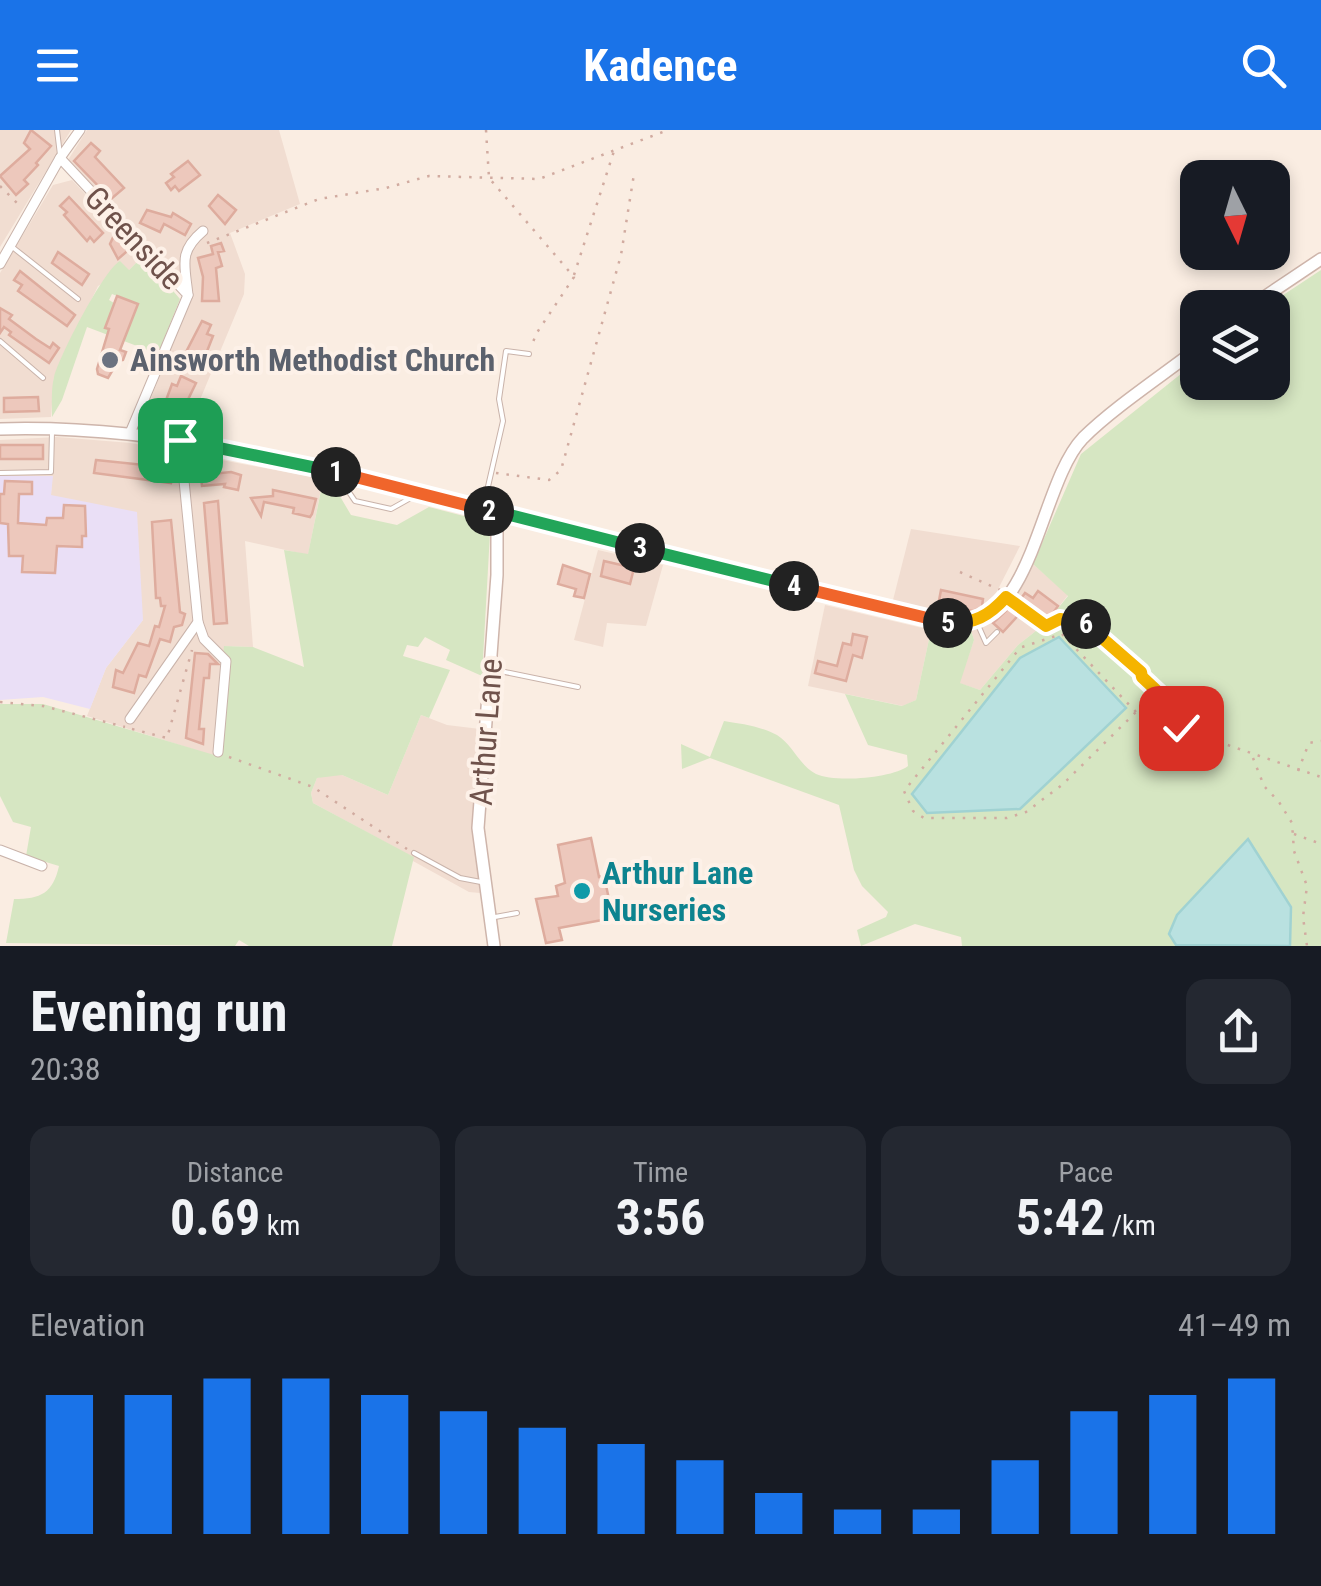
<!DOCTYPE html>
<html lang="en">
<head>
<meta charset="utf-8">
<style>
  :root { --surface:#171b24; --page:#242831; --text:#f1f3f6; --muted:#9ea1a6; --accent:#1a73e8 }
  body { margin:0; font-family:"Roboto Condensed",sans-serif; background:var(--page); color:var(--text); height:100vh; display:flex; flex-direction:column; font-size:38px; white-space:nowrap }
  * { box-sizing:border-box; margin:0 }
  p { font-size:32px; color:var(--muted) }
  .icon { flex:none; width:55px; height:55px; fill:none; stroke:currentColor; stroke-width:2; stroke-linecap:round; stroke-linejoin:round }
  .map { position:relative; height:816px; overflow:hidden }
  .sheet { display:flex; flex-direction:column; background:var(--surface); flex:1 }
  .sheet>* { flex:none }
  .needle { width:65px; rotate:175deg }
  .controls { position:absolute; left:1180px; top:30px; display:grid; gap:20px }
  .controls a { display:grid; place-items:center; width:110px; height:110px; border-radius:20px; background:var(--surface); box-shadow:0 5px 15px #0003; font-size:50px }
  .pin { position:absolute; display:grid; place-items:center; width:85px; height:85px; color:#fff; margin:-42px; border-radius:20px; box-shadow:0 5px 15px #0006 }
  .km { position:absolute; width:50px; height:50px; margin:-25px; border-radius:50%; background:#222; color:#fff; font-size:28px; line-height:50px; text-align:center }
  .round { display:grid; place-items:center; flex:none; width:105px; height:105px; border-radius:20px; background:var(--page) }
  .head { display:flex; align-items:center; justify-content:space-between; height:170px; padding:0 30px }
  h1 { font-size:55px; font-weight:700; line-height:75px }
  .metrics { display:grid; grid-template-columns:repeat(3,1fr); gap:15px; height:170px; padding:10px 30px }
  .metrics div { display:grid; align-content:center; border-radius:20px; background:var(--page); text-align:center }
  .metrics b { font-size:50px; font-weight:700 }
  .metrics small { font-size:28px; font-weight:400 }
  .metrics p { font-size:28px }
  .chart { height:280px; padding:20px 30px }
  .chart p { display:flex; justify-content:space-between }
  .chart svg { width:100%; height:180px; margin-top:10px; stroke:var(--accent); stroke-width:6 }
  header { display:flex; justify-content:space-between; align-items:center; height:130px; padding:0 30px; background:var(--accent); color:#fff; font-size:45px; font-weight:700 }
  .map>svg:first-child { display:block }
</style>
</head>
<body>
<header><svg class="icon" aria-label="menu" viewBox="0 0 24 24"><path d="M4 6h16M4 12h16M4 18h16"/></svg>Kadence<svg class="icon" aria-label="search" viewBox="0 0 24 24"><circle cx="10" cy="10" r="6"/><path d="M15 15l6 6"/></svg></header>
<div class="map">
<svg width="1321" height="816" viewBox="0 0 1321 816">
  <rect width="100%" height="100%" fill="#faede2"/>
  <g fill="#f1ddd1">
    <path d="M0 0H71L0 117Z"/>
    <path d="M87 0H279L300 74 230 103 245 144 244 164 187 301 145 296 142 291 192 166 68 30Z"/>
    <path d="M72 50 143 126 129 140 98 156 54 247 51 287 0 289V143L53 55Z"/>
    <path d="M57 307 131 313 323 349 308 425 245 411 253 517 225 516 231 531 221 628 87 586 106 538 143 490 51 365 52 346H0V310Z"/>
    <path d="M911 399 1020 416 990 475 973 485 940 487 892 474Z"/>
    <path d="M598 420 663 435 646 496 607 493 603 517 574 510Z"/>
    <path d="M1033 434 1068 465 1046 493 1018 515 980 560 959 553 974 510 971 500 991 492 1010 474Z"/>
    <path d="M825 475 931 500 916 570 903 576 808 556Z"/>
    <path d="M421 585 447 595 480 599 472 696 480 763 469 762 413 731V727L313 673 311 663 317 648 328 645H342L388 665Z"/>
  </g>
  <path fill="#eadff6" d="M0 346H53L51 365 137 382 143 490 106 538 90 579 43 567 0 570Z"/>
  <g fill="#d6e6c2" fill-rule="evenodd">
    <path d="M143 126 180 169 158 224 87 197 62 270 52 287C52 274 51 259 54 247 59 227 104 139 120 131L129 140ZM112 164 138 174 126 206 105 197 114 173 109 170Z"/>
    <path d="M1321 140V816H1290V777L1176 815 1188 816H962L961 807 915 794 861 816 857 800 886 787 888 782 862 756 854 740 839 675 710 628 682 639 681 614 710 627 724 591C742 594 760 596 777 605 793 615 799 635 816 644 835 653 893 648 908 636L907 625 868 615 845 564 902 576 916 570 931 500H971L974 510 960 553 980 560 1018 515 1046 493 1068 466 1033 434 1081 324 1197 231 1198 252H1272V178L1265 177ZM1020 528 927 683 913 664Z"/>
    <path d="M323 351 338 363 351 385 397 395 429 377 483 391 490 403 482 546 446 530 450 520 425 507 418 517 407 515 403 526 450 540 429 588 421 585 388 665 342 645 317 648 311 663 313 673 414 727 392 816H249L239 810 235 816 6 813 14 769C41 769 53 763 59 736L26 726 31 697 13 692 0 666V574H43L221 627 231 531 223 525 224 516 253 517 304 537 284 420 308 424Z"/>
  </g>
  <g fill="#b9e1e0" stroke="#a0d2d2" stroke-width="2.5">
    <path d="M1059 507 1126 578 1020 679 927 683 912 664 1020 528Z"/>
    <path d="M1248 709 1291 777 1290 816 1176 815 1169 804 1177 785Z"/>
  </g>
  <g fill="#edc8bc" stroke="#deac9e" stroke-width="2.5">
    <path d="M31 0 51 16 36 33 38 35 24 50 28 54 16 65 0 46 30 19 24 13Z"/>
    <path d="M91 13 100 21 95 27 124 58 111 69 74 31Z"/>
    <path d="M188 31 200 45 179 61 175 56 171 60 166 53 174 47 171 44Z"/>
    <path d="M218 65 236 80 225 94 209 76Z"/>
    <path d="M69 67 103 103 94 112 90 107 87 111 64 85 67 82 60 76Z"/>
    <path d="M147 80 171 87 173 83 191 94 185 105 164 94 160 102 140 93Z"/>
    <path d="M116 101 132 117 118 129 110 114Z"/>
    <path d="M221 113 224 121 218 122 222 136 216 138 219 171H202L203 147 198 128 213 124 211 116Z"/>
    <path d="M58 122 89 144 82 155 52 133Z"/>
    <path d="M20 141 75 185 67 196 18 161 22 155 14 150Z"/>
    <path d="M117 166 138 174 120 220 126 222 123 230 118 231 108 248 98 244 97 239 109 199 105 198Z"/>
    <path d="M0 178 12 185 9 189 36 209 50 218 53 213 59 218 49 233 9 205 11 202 4 197 0 203Z"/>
    <path d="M202 191 211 195 207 204 213 206 202 234 184 226Z"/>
    <path d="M181 246 196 253 178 290 161 284 172 254 177 256Z"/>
    <path d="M38 267 39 281 4 282V268Z"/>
    <rect x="0" y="315" width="43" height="14"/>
    <path d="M96 330 174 338 171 353 94 343Z"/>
    <path d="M231 342 241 345 238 360 224 357 225 354 202 356 201 345Z"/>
    <path d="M5 351 32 352V364H19L18 393 46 395 47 388H63L64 375 85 376 86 406H82V417L57 416 55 443 22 442 23 426H9L8 394 0 393V364H4Z"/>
    <path d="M273 360 316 369 312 384 310 387 293 383 294 378 264 372 261 386 251 368 273 366Z"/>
    <path d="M218 371 227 493 214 494 204 373Z"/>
    <path d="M171 390 180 482 185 484 182 495 174 497 170 512 160 509 146 547 139 545 134 563 113 557 116 540 123 543 138 513 149 516 155 496 159 497 165 476H161L160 468H156L152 392Z"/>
    <path d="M604 431 634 438 630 454 601 446Z"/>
    <path d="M563 435 590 444 584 468 574 466 576 459 558 454Z"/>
    <path d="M941 460 983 469 982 477 973 481 938 476Z"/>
    <path d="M1038 461 1058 476 1046 493 1024 479 1003 502 993 493 1011 476 1014 478 1025 463 1033 468Z"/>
    <path d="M853 504 867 507 862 528 853 525 846 551 815 543 818 531 837 536 843 513 851 515Z"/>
    <path d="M195 523 208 524 218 534H210L209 548H204L199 599H204L203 614 186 608Z"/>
    <path d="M591 708 599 747 604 746 613 788 559 798 562 810 546 813 536 769 558 766 556 756 565 753 558 715Z"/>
  </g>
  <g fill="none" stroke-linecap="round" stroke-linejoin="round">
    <g stroke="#c9b3aa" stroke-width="6">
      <g id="lane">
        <path d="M57 0 60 25"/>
        <path d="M11 116 78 169"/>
        <path d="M0 211 43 248"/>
        <path d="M0 343 51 342 52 302"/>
        <path d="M336 343 355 371 391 379 416 365"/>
        <path d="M484 374 503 291 499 269 506 221 529 224"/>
        <path d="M978 495 986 513 997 502"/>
        <path d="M495 540 578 557"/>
        <path d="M414 723 460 748 481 752"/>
        <path d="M495 787 517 783"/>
      </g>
    </g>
    <g stroke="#c9b3aa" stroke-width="11">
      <g id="street">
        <path d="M60 28 188 165 130 303"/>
        <path d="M0 134 60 28 80 0"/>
        <path d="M188 165C185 135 178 122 203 101"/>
        <path d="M198 492 204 509 226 531 218 622"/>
        <path d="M130 589 198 492 180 310"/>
        <path d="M0 720 42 736"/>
      </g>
    </g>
    <g stroke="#ceb5ab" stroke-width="14">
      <g id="secondary">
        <path d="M1248 178 1321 129"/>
        <path d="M0 299C163 294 326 337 483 379L497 388 510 385 940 493C949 493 961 495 970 493 1035 479 1042 351 1083 308 1113 278 1163 245 1198 218"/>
        <path d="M494 816 478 698 497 445V388"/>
      </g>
    </g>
    <g stroke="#d1aba0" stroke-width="2.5" stroke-dasharray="2.5 8" stroke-linecap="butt">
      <path d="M486 0 489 48 574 147 536 204 532 215"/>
      <path d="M0 56 20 76"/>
      <path d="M207 113 319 69 386 58 429 46 539 49 668 0"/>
      <path d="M574 145 614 21"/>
      <path d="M496 343 549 350 561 340 621 125 634 44"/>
      <path d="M960 442 1000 460"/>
      <path d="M1015 474 1046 496C1085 478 1113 517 1141 541L1142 547 1173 576 1181 599 1321 647"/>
      <path d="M0 572 43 576 125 597"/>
      <path d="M1136 582 1062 504 1022 517 1016 523 904 661 913 681 924 688H1007L1026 682 1062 655 1136 582 1173 576"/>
      <path d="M132 599 167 608 192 520"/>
      <path d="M229 627 313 657 407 719"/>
      <path d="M1253 628 1264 656 1279 672 1292 693 1294 721 1307 756 1303 787 1307 816"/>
      <path d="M1298 641 1309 613 1321 611"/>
      <path d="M1294 704 1321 714"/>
    </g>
    <use href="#lane" stroke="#fff" stroke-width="4"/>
    <use href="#street" stroke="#fff" stroke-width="9"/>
    <use href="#secondary" stroke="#fff" stroke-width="11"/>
  </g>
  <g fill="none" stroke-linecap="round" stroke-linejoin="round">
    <g stroke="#fff" stroke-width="20">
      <path id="split-1" d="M180 310 336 342"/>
    </g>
    <g stroke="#fff" stroke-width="20">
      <path id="split-2" d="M336 342 489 381"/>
    </g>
    <g stroke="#fff" stroke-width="20">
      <path id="split-3" d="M489 381 497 388 510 385 640 418"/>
    </g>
    <g stroke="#fff" stroke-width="20">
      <path id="split-4" d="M640 418 794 456"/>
    </g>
    <g stroke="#fff" stroke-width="20">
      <path id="split-5" d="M794 456 948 493"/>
    </g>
    <g stroke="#fff" stroke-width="20">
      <path id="split-6" d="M948 493C974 494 989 486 1006 467L1046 496 1060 489 1086 494"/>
    </g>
    <g stroke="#fff" stroke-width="20">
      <path id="split-7" d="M1086 494 1141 542 1142 547 1173 576 1181 598"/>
    </g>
    <use href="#split-1" stroke="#22a559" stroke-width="12"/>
    <use href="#split-2" stroke="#f0652b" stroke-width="12"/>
    <use href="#split-3" stroke="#22a559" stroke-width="12"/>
    <use href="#split-4" stroke="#22a559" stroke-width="12"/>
    <use href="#split-5" stroke="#f0652b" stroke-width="12"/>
    <use href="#split-6" stroke="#f5b400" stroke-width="12"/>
    <use href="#split-7" stroke="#f5b400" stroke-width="12"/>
  </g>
  <circle fill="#6b7280" stroke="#fdf1e8" stroke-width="4" cx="110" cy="230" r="10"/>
  <circle fill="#0f9aa8" stroke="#fdf1e8" stroke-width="4" cx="582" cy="761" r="10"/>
  <g text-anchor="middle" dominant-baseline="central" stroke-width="8" stroke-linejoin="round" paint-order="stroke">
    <g font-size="32" fill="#6f524b" stroke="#fdf1e8">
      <text transform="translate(134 108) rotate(47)">Greenside</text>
      <text transform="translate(486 602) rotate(-86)">Arthur Lane</text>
    </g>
    <g font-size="32" font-weight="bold" fill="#5b616d" stroke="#fdf1e8" text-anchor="start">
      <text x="130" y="230">Ainsworth Methodist Church</text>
    </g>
    <g font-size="32" font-weight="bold" fill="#0d838f" stroke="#fdf1e8" text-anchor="start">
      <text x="602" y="743">Arthur Lane<tspan x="602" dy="37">Nurseries</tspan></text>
    </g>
  </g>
</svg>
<div class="controls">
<a><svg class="needle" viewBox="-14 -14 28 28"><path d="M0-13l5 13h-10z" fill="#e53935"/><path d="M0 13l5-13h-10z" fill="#9ea1a6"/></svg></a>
<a><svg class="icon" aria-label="layers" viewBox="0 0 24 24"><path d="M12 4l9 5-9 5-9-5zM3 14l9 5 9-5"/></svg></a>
</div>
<div class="pin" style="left:180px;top:310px;background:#1e9e55"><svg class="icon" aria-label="arrive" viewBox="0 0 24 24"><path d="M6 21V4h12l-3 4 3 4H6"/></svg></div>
<div class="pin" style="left:1181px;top:598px;background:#d93025"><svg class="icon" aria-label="check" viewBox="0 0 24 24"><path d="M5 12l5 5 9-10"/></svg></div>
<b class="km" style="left:336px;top:342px">1</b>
<b class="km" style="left:489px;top:381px">2</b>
<b class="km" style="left:640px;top:418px">3</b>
<b class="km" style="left:794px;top:456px">4</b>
<b class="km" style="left:948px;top:493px">5</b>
<b class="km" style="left:1086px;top:494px">6</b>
</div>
<section class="sheet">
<div class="head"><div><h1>Evening run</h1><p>20:38</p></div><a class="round"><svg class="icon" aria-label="share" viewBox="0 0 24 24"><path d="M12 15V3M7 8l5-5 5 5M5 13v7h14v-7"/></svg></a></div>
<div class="metrics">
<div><p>Distance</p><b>0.69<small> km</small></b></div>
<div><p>Time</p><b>3:56</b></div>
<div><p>Pace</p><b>5:42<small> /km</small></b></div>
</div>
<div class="chart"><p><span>Elevation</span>41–49 m</p>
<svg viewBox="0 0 160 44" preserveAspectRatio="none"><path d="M5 44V10M15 44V10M25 44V6M35 44V6M45 44V10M55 44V14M65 44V18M75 44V22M85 44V26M95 44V34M105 44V38M115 44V38M125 44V26M135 44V14M145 44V10M155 44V6"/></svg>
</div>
</section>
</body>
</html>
